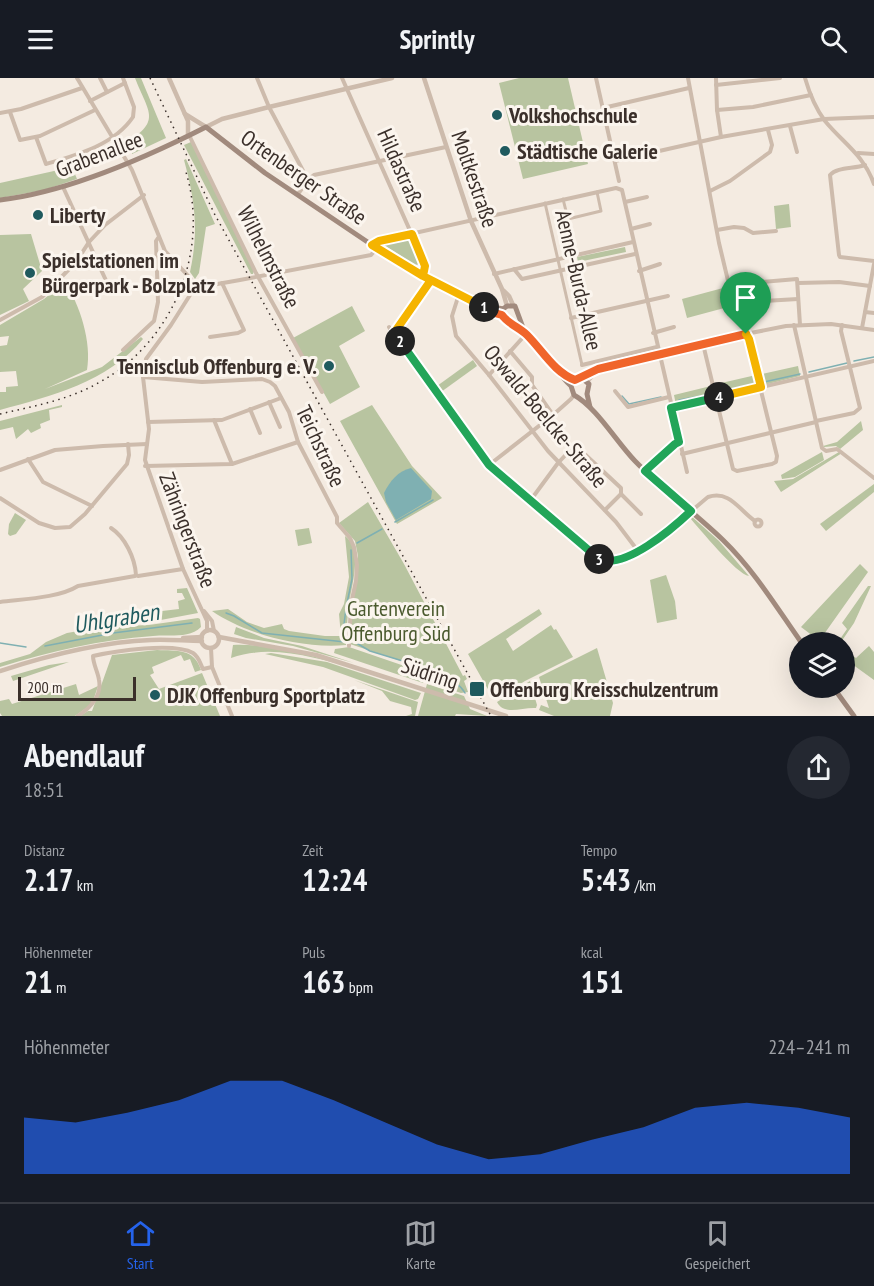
<!DOCTYPE html>
<html lang="de">
<head>
<meta charset="utf-8">
<style>
  :root { --surface:#171b24; --page:#242831; --text:#f1f3f6; --muted:#9ea1a6; --line:#363941; --accent:#2563eb }
  body { margin:0; font-family:"PT Sans Narrow",sans-serif; background:var(--page); color:var(--text); height:100vh; display:flex; flex-direction:column; font-size:22px; white-space:nowrap }
  * { box-sizing:border-box; margin:0 }
  p { font-size:20px; color:var(--muted) }
  .icon { flex:none; width:33px; height:33px; fill:none; stroke:currentColor; stroke-width:2; stroke-linecap:round; stroke-linejoin:round }
  .map { position:relative; height:638px; overflow:hidden }
  .side { display:flex; flex-direction:column; background:var(--surface); flex:1 }
  .side>* { flex:none }
  .controls { position:absolute; left:789px; top:554px; display:grid; gap:12px }
  .controls a { display:grid; place-items:center; width:66px; height:66px; border-radius:50%; background:var(--surface); box-shadow:0 6px 24px #0002; font-size:30px }
  .scale { position:absolute; left:18px; bottom:15px; width:118px; box-sizing:border-box; padding-left:6px; border:3px solid #3b302b; border-top:0; font-size:16px; line-height:21px; white-space:nowrap; color:#3b302b; -webkit-text-stroke:4px #fbf5ee; paint-order:stroke }
  .pin { position:absolute; display:grid; place-items:center; width:51px; height:51px; color:#fff; margin:-62px -26px; border-radius:50% 50% 50% 0; rotate:-45deg; box-shadow:0 0 6px #0007 }
  .pin .icon { rotate:45deg }
  .km { position:absolute; width:30px; height:30px; margin:-15px; border-radius:50%; background:#222; color:#fff; font-size:16px; line-height:30px; text-align:center }
  .round { display:grid; place-items:center; flex:none; width:63px; height:63px; border-radius:32px; background:var(--page) }
  .headline { display:flex; align-items:center; justify-content:space-between; height:102px; padding:0 24px }
  h1 { font-size:33px; font-weight:700; line-height:45px }
  .figures { display:grid; grid-template-columns:repeat(3,1fr); gap:9px; height:102px; padding:6px 24px }
  .figures div { display:grid; align-content:center }
  .figures b { font-size:30px; font-weight:700 }
  .figures small { font-size:16px; font-weight:400 }
  .figures p { font-size:16px }
  .chart { height:168px; padding:12px 24px }
  .chart p { display:flex; justify-content:space-between }
  .chart svg { width:100%; height:108px; margin-top:6px; fill:var(--accent); opacity:.7 }
  header { display:flex; justify-content:space-between; align-items:center; height:78px; padding:0 24px; background:var(--surface); font-size:27px; font-weight:700 }
  .tabs { display:flex; justify-content:space-around; align-items:center; height:84px; border-top:2px solid var(--line); background:var(--surface); font-size:16px; color:var(--muted) }
  .tabs a { display:grid; justify-items:center; gap:3px }
  .tabs .selected { color:var(--accent) }
  .map>svg:first-child { display:block }
</style>
</head>
<body>
<header><svg class="icon" aria-label="menu" viewBox="0 0 24 24"><path d="M4 6h16M4 12h16M4 18h16"/></svg>Sprintly<svg class="icon" aria-label="search" viewBox="0 0 24 24"><circle cx="10" cy="10" r="6"/><path d="M15 15l6 6"/></svg></header>
<div class="map">
<svg width="874" height="638" viewBox="0 0 874 638">
  <rect width="100%" height="100%" fill="#f4ebe1"/>
  <g fill="#b8c4a0">
    <path d="M135 0H141L166 60 132 76V70L128 72 122 67C163 43 149 36 135 0Z"/>
    <path d="M519 0H568L588 86 523 101 499 5Z"/>
    <path d="M191 64 254 193 253 196H251L184 67Z"/>
    <path d="M186 81 215 146 206 149 199 195 195 201 190 194C199 153 195 122 184 82Z"/>
    <path d="M72 89 77 101 44 112 0 120V105Z"/>
    <path d="M789 126 791 149 776 151 774 128Z"/>
    <path d="M31 156 42 193 23 211 29 223 0 237V157Z"/>
    <path d="M411 160 421 186 415 187 384 167Z"/>
    <path d="M625 169 626 174 578 184 577 179Z"/>
    <path d="M65 204C80 227 92 265 87 292L45 311 102 289 141 259 143 261C108 304 51 318 0 332V314H6V309L18 308 16 293 0 294V268L7 267 9 258 0 259V247L44 221Z"/>
    <path d="M723 210 728 229 687 240 682 221Z"/>
    <path d="M352 228 365 253 339 268 360 309 330 326 293 260Z"/>
    <path d="M473 282 477 288 441 314 437 308Z"/>
    <path d="M798 288 800 298 764 307 762 296Z"/>
    <path d="M756 297 758 308 720 317 717 306Z"/>
    <path d="M711 308 714 318 676 327 674 317Z"/>
    <path d="M62 327V329L49 332 50 342 40 346 41 350 31 355 28 351 16 361 13 349 0 352V343Z"/>
    <path d="M372 327 412 388 442 420 397 446 340 343Z"/>
    <path d="M861 343 863 352 840 371 836 368 824 369 823 368 837 364Z"/>
    <path d="M822 374 824 382 795 399 782 401 781 397Z"/>
    <path d="M839 374 842 375 781 414 774 403 793 401Z"/>
    <path d="M874 406V414L826 453 820 446Z"/>
    <path d="M368 424 404 486 463 598 465 597 467 601 464 603 468 614 461 615 428 604 427 593 422 590 350 566 354 517 358 496V478L355 463 339 445Z"/>
    <path d="M15 435 26 442 16 456 10 458 8 456 9 446Z"/>
    <path d="M690 437 719 463 749 498C736 496 700 451 689 439Z"/>
    <path d="M309 450 312 465 298 468 295 452Z"/>
    <path d="M345 458C363 471 352 506 349 525 347 539 347 553 346 567 304 571 247 557 212 533L228 531 247 544 264 550 282 546 284 551 289 553 325 558H341L339 536 344 526 349 499Z"/>
    <path d="M860 486 868 494 822 559 834 564H821L801 549Z"/>
    <path d="M666 497 675 523 677 541 657 545 650 502Z"/>
    <path d="M868 508H871L854 545 841 564H838L847 551 842 545Z"/>
    <path d="M187 510 198 535 150 544 147 534 153 533 155 538 162 537V533L179 531 178 523 185 521 182 515H177V511Z"/>
    <path d="M539 531 542 536 506 561 513 573 551 547 554 552 556 551 573 579 525 603 494 622 468 576Z"/>
    <path d="M198 540 200 541 201 549C189 561 169 556 153 558 100 562 51 573 0 589V585L30 576 46 564 67 555 102 549 149 547Z"/>
    <path d="M236 549 264 560 302 568 354 585 293 568 246 560 234 556Z"/>
    <path d="M233 567C270 565 321 580 358 591 318 581 272 565 231 580Z"/>
    <path d="M869 568 874 574V602L845 581V572L856 580Z"/>
    <path d="M349 569 422 594 425 602 423 605 334 575 335 571Z"/>
    <path d="M597 570 613 625 610 638H554L539 632 541 627 549 630 539 599Z"/>
    <path d="M157 572C177 573 194 570 201 592L195 594 190 581 184 583 181 577 152 589 154 595 150 597 159 611 202 595 220 638H80L88 633H92L112 577Z"/>
    <path d="M271 575 327 584 421 615 418 621 415 622 323 589 265 576Z"/>
    <path d="M69 584 13 603 11 598 49 587Z"/>
    <path d="M354 602 418 624 415 638H406L412 636 411 629 390 623 382 613Z"/>
    <path d="M530 603 537 627 536 630C522 629 504 638 497 624Z"/>
    <path d="M76 606 79 617 98 608 94 620 89 628 75 638H2L0 635V623L9 621 12 626Z"/>
    <path d="M427 606 464 618 470 631 487 638 456 636 455 638H418Z"/>
  </g>
  <path fill="#7fb0b2" d="M411 390 432 413 431 421 396 442 386 424 384 415C390 403 398 393 411 390Z"/>
  <g fill="none" stroke-linecap="round" stroke-linejoin="round">
    <g stroke="#7fb0b2" stroke-width="1.5">
      <path d="M854 283 874 279"/>
      <path d="M809 294 847 285"/>
      <path d="M764 304 800 296"/>
      <path d="M719 314 757 305"/>
      <path d="M622 318 629 326 661 319"/>
      <path d="M679 322 712 316"/>
      <path d="M395 444 433 422"/>
      <path d="M357 465 382 451"/>
      <path d="M226 535 234 538 262 555 345 564"/>
      <path d="M342 562 346 530 352 501 351 472"/>
      <path d="M353 563 370 573 429 591C440 602 457 600 465 615"/>
      <path d="M0 565 26 569"/>
      <path d="M45 568 113 555 192 545"/>
    </g>
    <g stroke="#cdbbac" stroke-width="3">
      <path d="M563 121 568 141 601 133 597 114"/>
      <path d="M545 125 582 287"/>
    </g>
    <g stroke="#cdbbac" stroke-width="4">
      <path d="M77 0 132 92 165 173 191 201 193 207 190 217 171 247 146 281 143 299 149 351 145 382 183 491 207 543V553"/>
      <path d="M100 0 107 14"/>
      <path d="M257 0 269 29 308 102"/>
      <path d="M342 0 424 184 426 192 424 197"/>
      <path d="M596 0 619 103"/>
      <path d="M688 0 719 165 730 211 746 256"/>
      <path d="M716 0 717 32 721 59"/>
      <path d="M805 0C809 14 816 31 825 43 843 65 864 77 874 106"/>
      <path d="M716 7 780 0"/>
      <path d="M90 23 125 5"/>
      <path d="M603 30 689 10"/>
      <path d="M717 32 753 29 811 17"/>
      <path d="M10 34 20 62 40 58 95 32"/>
      <path d="M0 35 21 31 82 10"/>
      <path d="M790 48 797 74"/>
      <path d="M189 57 256 195 322 314"/>
      <path d="M36 59 46 86C77 77 114 67 133 39L134 29 123 0"/>
      <path d="M858 75 874 76"/>
      <path d="M615 83 721 59 824 41 874 39"/>
      <path d="M865 87C854 91 837 89 830 97L839 177 840 179 874 183"/>
      <path d="M63 109 109 209"/>
      <path d="M710 113 730 103 770 74 772 67 768 52"/>
      <path d="M298 116 308 102 314 97 446 69"/>
      <path d="M625 124 647 119"/>
      <path d="M631 151 650 146"/>
      <path d="M717 152 734 149 744 150 753 155 776 153"/>
      <path d="M372 167 379 163 616 110 622 112 687 394"/>
      <path d="M572 178 574 190"/>
      <path d="M514 191 522 201 635 176"/>
      <path d="M639 193 660 186"/>
      <path d="M494 196 633 164"/>
      <path d="M798 205 839 204 870 208"/>
      <path d="M193 207 206 208 240 202 371 177 377 170"/>
      <path d="M459 216 452 238 456 258 489 297 548 373 616 444 638 473"/>
      <path d="M764 223 761 204 797 201 800 247"/>
      <path d="M865 234 874 235"/>
      <path d="M739 236 764 223 798 221"/>
      <path d="M571 240 668 218"/>
      <path d="M0 242 42 219 76 184 89 164 105 147 144 117"/>
      <path d="M794 247 822 370 826 373 837 371 874 400"/>
      <path d="M389 249 489 387 599 481C628 493 687 436 708 419 730 412 739 432 755 443"/>
      <path d="M862 250 874 186"/>
      <path d="M394 255 431 202"/>
      <path d="M653 255 674 249"/>
      <path d="M210 259 238 255 244 252 222 205"/>
      <path d="M703 266 733 391 737 393 772 386 776 384 777 378 747 256"/>
      <path d="M123 272 154 243 158 224 156 163 158 160"/>
      <path d="M510 273 532 299V307L553 337"/>
      <path d="M582 287 657 269"/>
      <path d="M489 297 526 256"/>
      <path d="M143 299 202 304 262 301 270 304 275 308 289 334 298 364 337 439V445L350 460 354 469 357 487 356 503 351 526 349 568"/>
      <path d="M581 300 590 294 599 291 746 256 786 248 831 246 874 252"/>
      <path d="M587 304 596 294"/>
      <path d="M615 313 628 329 669 319"/>
      <path d="M269 324 280 349"/>
      <path d="M671 330 874 283"/>
      <path d="M250 331 260 355"/>
      <path d="M214 342 232 386"/>
      <path d="M816 343 854 335 860 330 841 253 842 247"/>
      <path d="M148 344 222 342 281 320"/>
      <path d="M682 376 816 344"/>
      <path d="M28 381 43 404 92 428"/>
      <path d="M489 387 553 337 571 321 574 317"/>
      <path d="M145 388 232 386 298 364"/>
      <path d="M0 392 55 372 103 368 147 366"/>
      <path d="M645 393 679 364"/>
      <path d="M621 416 641 436"/>
      <path d="M0 420 39 445 55 450 70 449 85 436 127 386 129 377 128 366"/>
      <path d="M530 423 558 385 575 367 621 410V416L605 432"/>
      <circle cx="758" cy="445" r="3.5"/>
      <path d="M111 450C125 459 135 480 136 497"/>
      <path d="M138 498 183 491"/>
      <path d="M0 524C23 521 59 520 78 508L135 498"/>
      <path d="M204 533 212 543 214 553"/>
      <path d="M211 570 212 589 232 638"/>
      <path d="M78 638C90 630 102 618 99 602 98 594 93 586 93 578 115 573 174 564 193 575 199 579 200 585 203 591L212 589"/>
    </g>
    <g stroke="#cdbbac" stroke-width="4.5">
      <path d="M169 0 188 43V58"/>
      <path d="M424 0 471 143 502 211 507 228"/>
      <path d="M185 36 206 49 222 41 269 29 392 0"/>
      <path d="M504 213 509 218 513 227"/>
      <circle cx="210" cy="561" r="9"/>
      <path d="M219 559 316 577 506 638"/>
      <path d="M183 560 202 559"/>
      <path d="M0 593C49 577 99 564 151 562 168 561 185 563 202 563"/>
    </g>
    <g stroke="#a18a7d" stroke-width="5">
      <path d="M0 122C68 114 145 80 206 49L265 95 372 167 431 202 491 234 502 237C506 244 517 249 524 254 542 269 554 292 571 308L574 317C597 330 615 362 635 383 662 411 695 435 723 462 754 492 777 530 801 564"/>
      <path d="M484 227 503 231"/>
      <path d="M502 237 503 231 507 228H515L525 255"/>
      <path d="M575 302 583 301 589 306 587 316 590 329"/>
      <path d="M833 609 854 638"/>
    </g>
    <g stroke="#3b302b" stroke-width="1.5" stroke-dasharray="1.5 4.5" stroke-linecap="butt">
      <path d="M150 0 214 135 491 638"/>
      <path d="M0 336C34 328 69 322 100 304 174 263 211 171 185 91"/>
    </g>
  </g>
  <g fill="none" stroke-linecap="round" stroke-linejoin="round">
    <g stroke="#fff" stroke-width="12">
      <path id="split-1" d="M484 229 491 234 502 237C507 245 520 250 527 257 543 273 554 294 575 302L598 291 746 256"/>
    </g>
    <g stroke="#fff" stroke-width="12">
      <path id="split-2" d="M400 263 394 255 431 202 423 198 425 188 412 156 379 163 372 167 423 198 431 202 484 229"/>
    </g>
    <g stroke="#fff" stroke-width="12">
      <path id="split-3" d="M400 263 489 387 599 481"/>
    </g>
    <g stroke="#fff" stroke-width="12">
      <path id="split-4" d="M599 481C625 492 673 450 691 433L645 393 675 366 679 364 671 330 719 319"/>
    </g>
    <g stroke="#fff" stroke-width="12">
      <path id="split-5" d="M719 319 761 309 749 261 746 256"/>
    </g>
    <use href="#split-1" stroke="#f0652b" stroke-width="8"/>
    <use href="#split-2" stroke="#f5b400" stroke-width="8"/>
    <use href="#split-3" stroke="#22a559" stroke-width="8"/>
    <use href="#split-4" stroke="#22a559" stroke-width="8"/>
    <use href="#split-5" stroke="#f5b400" stroke-width="8"/>
  </g>
  <g fill="#1f5a5e" stroke="#fbf5ee" stroke-width="2">
    <circle cx="497" cy="37" r="6"/>
    <circle cx="505" cy="73" r="6"/>
    <circle cx="38" cy="137" r="6"/>
    <circle cx="30" cy="195" r="6"/>
    <circle cx="329" cy="288" r="6"/>
    <rect x="469" y="603" width="16" height="16" rx="3"/>
    <circle cx="155" cy="617" r="6"/>
  </g>
  <g text-anchor="middle" dominant-baseline="central" stroke-width="6" stroke-linejoin="round" paint-order="stroke">
    <g font-size="22" font-weight="bold" fill="#3b302b" stroke="#fbf5ee" text-anchor="start">
      <text x="509" y="37">Volkshochschule</text>
      <text x="517" y="73">Städtische Galerie</text>
      <text x="50" y="137">Liberty</text>
      <text x="42" y="182">Spielstationen im<tspan x="42" dy="25">Bürgerpark - Bolzplatz</tspan></text>
      <text x="317" y="288" text-anchor="end">Tennisclub Offenburg e. V.</text>
      <text x="490" y="611">Offenburg Kreisschulzentrum</text>
      <text x="167" y="617">DJK Offenburg Sportplatz</text>
    </g>
    <g font-size="22" fill="#3b302b" stroke="#fbf5ee">
      <text transform="translate(99 76) rotate(-21)">Grabenallee</text>
      <text transform="translate(402 92) rotate(66)">Hildastraße</text>
      <text transform="translate(304 99) rotate(35)">Ortenberger Straße</text>
      <text transform="translate(475 101) rotate(71)">Moltkestraße</text>
      <text transform="translate(269 179) rotate(63)">Wilhelmstraße</text>
      <text transform="translate(579 202) rotate(77)">Aenne-Burda-Allee</text>
      <text transform="translate(546 338) rotate(50)">Oswald-Boelcke-Straße</text>
      <text transform="translate(321 368) rotate(65)">Teichstraße</text>
      <text transform="translate(188 452) rotate(69)">Zähringerstraße</text>
      <text transform="translate(430 595) rotate(18)">Südring</text>
    </g>
    <g font-size="22" fill="#4a5a2e" stroke="#fbf5ee">
      <text x="396" y="530">Gartenverein<tspan x="396" dy="25">Offenburg Süd</tspan></text>
    </g>
    <g font-size="24" font-style="italic" fill="#1f5a5e" stroke="#fbf5ee">
      <text transform="translate(116 540) rotate(-9)">Uhlgraben</text>
    </g>
  </g>
</svg>
<div class="controls">
<a><svg class="icon" aria-label="layers" viewBox="0 0 24 24"><path d="M12 4l9 5-9 5-9-5zM3 14l9 5 9-5"/></svg></a>
</div>
<div class="scale">200 m</div>
<div class="pin" style="left:746px;top:256px;background:#1e9e55"><svg class="icon" aria-label="arrive" viewBox="0 0 24 24"><path d="M6 21V4h12l-3 4 3 4H6"/></svg></div>
<b class="km" style="left:484px;top:229px">1</b>
<b class="km" style="left:400px;top:263px">2</b>
<b class="km" style="left:599px;top:481px">3</b>
<b class="km" style="left:719px;top:319px">4</b>
</div>
<section class="side">
<div class="headline"><div><h1>Abendlauf</h1><p>18:51</p></div><a class="round"><svg class="icon" aria-label="share" viewBox="0 0 24 24"><path d="M12 15V3M7 8l5-5 5 5M5 13v7h14v-7"/></svg></a></div>
<div class="figures">
<div><p>Distanz</p><b>2.17<small> km</small></b></div>
<div><p>Zeit</p><b>12:24</b></div>
<div><p>Tempo</p><b>5:43<small> /km</small></b></div>
</div>
<div class="figures">
<div><p>Höhenmeter</p><b>21<small> m</small></b></div>
<div><p>Puls</p><b>163<small> bpm</small></b></div>
<div><p>kcal</p><b>151</b></div>
</div>
<div class="chart"><p><span>Höhenmeter</span>224–241 m</p>
<svg viewBox="0 0 160 44" preserveAspectRatio="none"><path d="M0 44V21L10 23L20 19L30 14L40 6L50 6L60 14L70 23L80 32L90 38L100 36L110 30L120 25L130 17L140 15L150 17L160 21V44z"/></svg>
</div>
</section>
<nav class="tabs">
<a class="selected"><svg class="icon" aria-label="home" viewBox="0 0 24 24"><path d="M3 11l9-7 9 7M6 9v11h12V9"/></svg>Start</a>
<a><svg class="icon" aria-label="map" viewBox="0 0 24 24"><path d="M3 6l6-2 6 2 6-2v14l-6 2-6-2-6 2zM9 4v14M15 6v14"/></svg>Karte</a>
<a><svg class="icon" aria-label="saved" viewBox="0 0 24 24"><path d="M7 4h10v16l-5-4-5 4z"/></svg>Gespeichert</a>
</nav>
</body>
</html>
